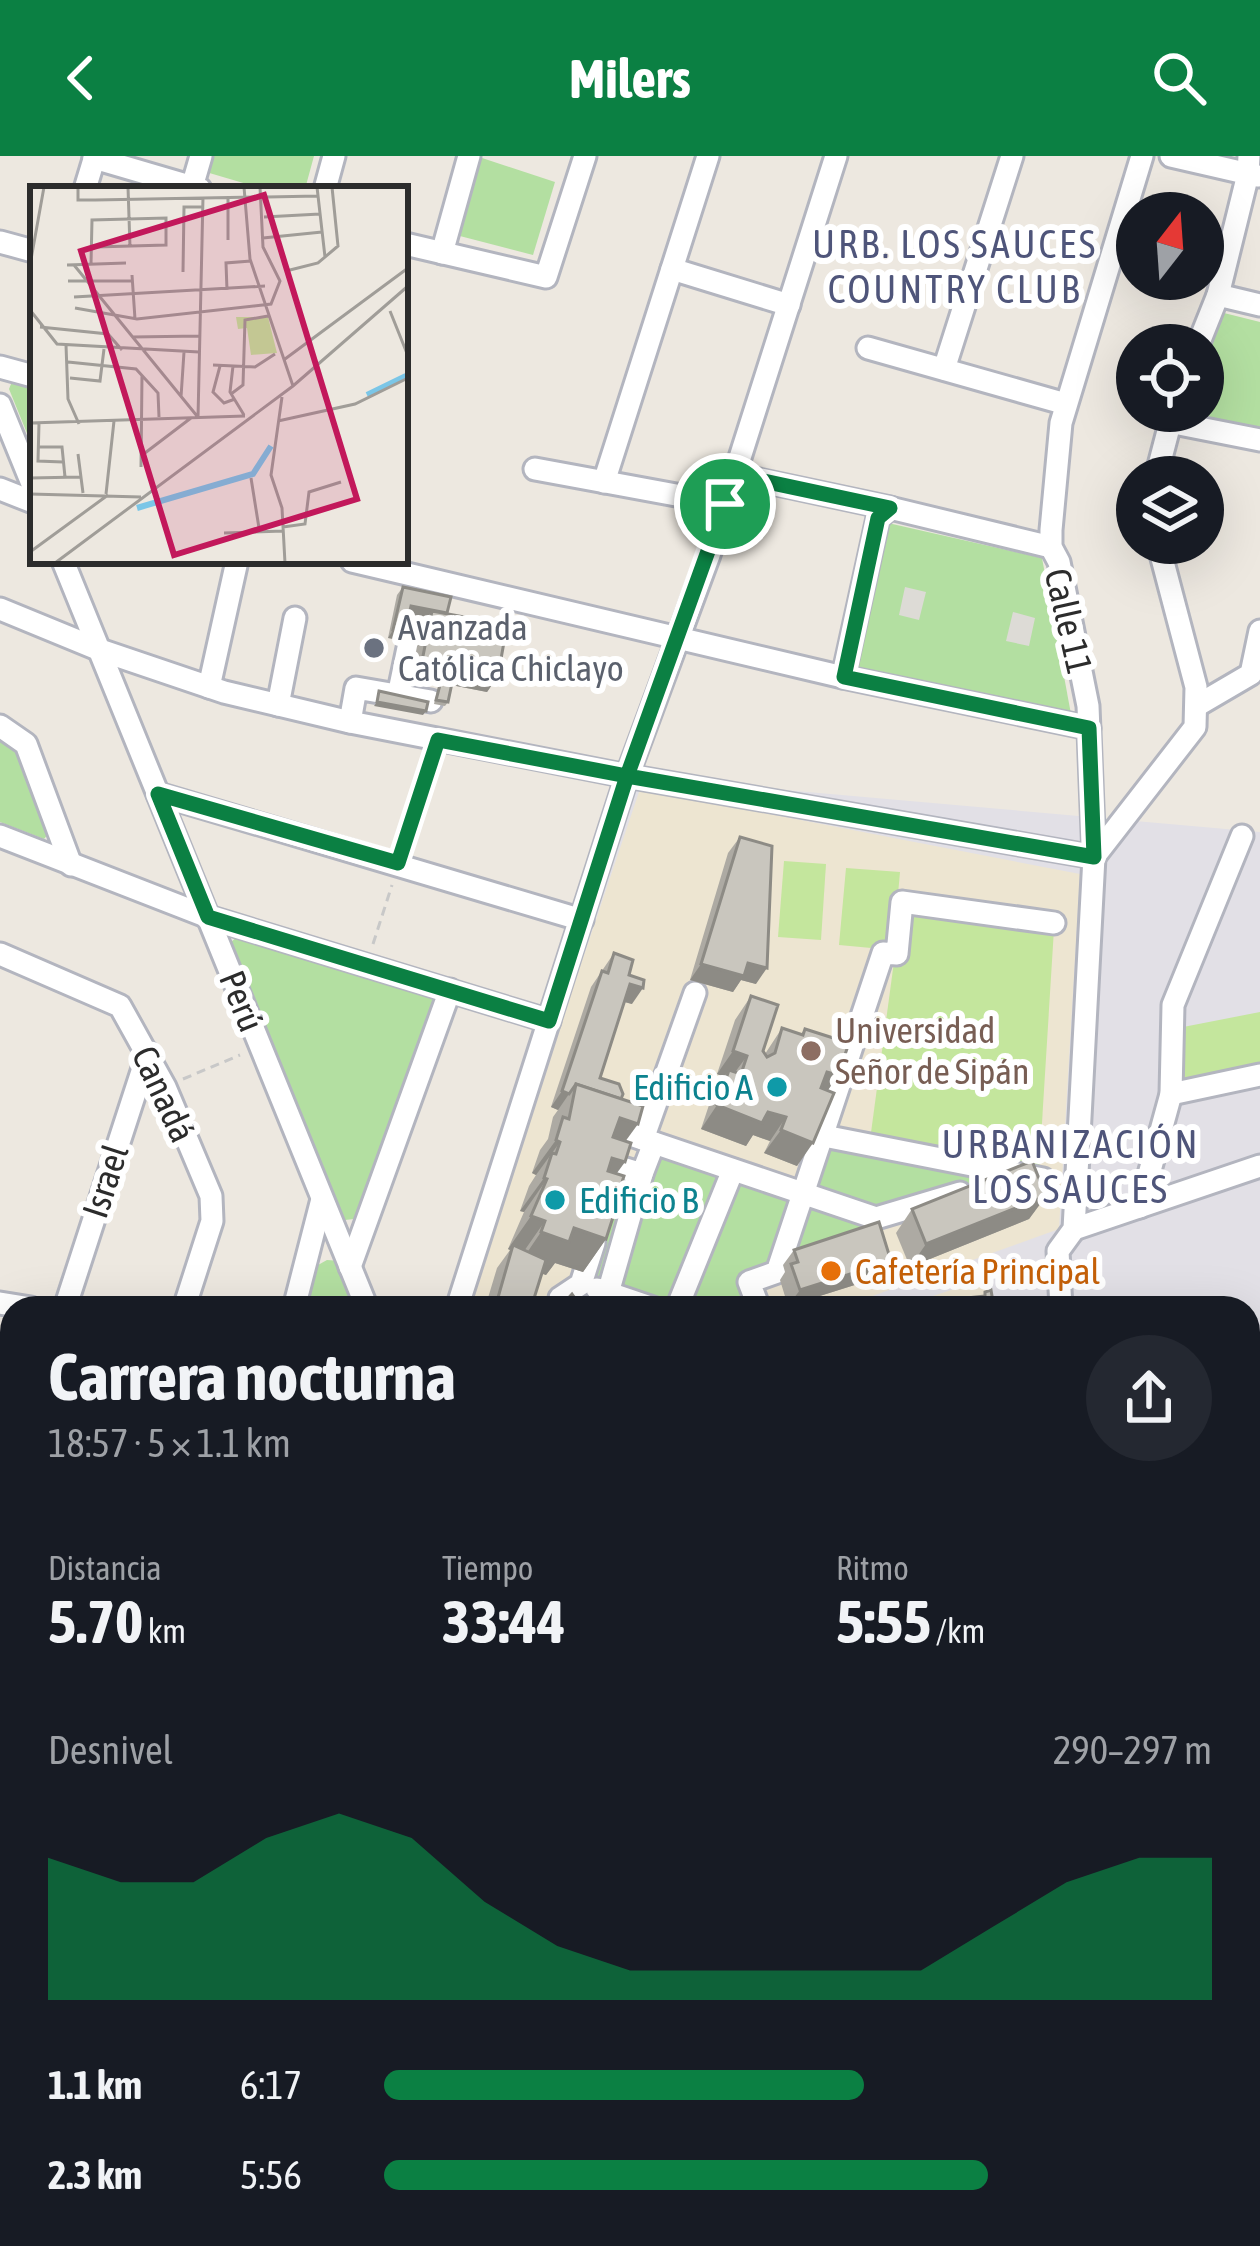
<!DOCTYPE html>
<html lang="es">
<head>
<meta charset="utf-8">
<style>
  :root { --surface:#171b24; --page:#242831; --text:#f1f3f6; --muted:#9ea1a6; --accent:#0b8043 }
  body { margin:0; font-family:"Asap Condensed",sans-serif; background:var(--page); color:var(--text); height:100vh; display:flex; flex-direction:column; font-size:45px; white-space:nowrap }
  * { box-sizing:border-box; margin:0 }
  p { font-size:39px; color:var(--muted) }
  .icon { flex:none; width:66px; height:66px; fill:none; stroke:currentColor; stroke-width:2; stroke-linecap:round; stroke-linejoin:round }
  .map { position:relative; flex:1; overflow:hidden }
  .panel { position:absolute; left:0px; top:1140px; width:1260px; height:951px; display:flex; flex-direction:column; background:var(--surface); border-radius:36px 36px 0 0; box-shadow:0 12px 48px #0002 }
  .panel>* { flex:none }
  .needle { width:78px; rotate:17deg }
  .controls { position:absolute; left:1116px; top:36px; display:grid; gap:24px }
  .controls a { display:grid; place-items:center; width:108px; height:108px; border-radius:50%; background:var(--surface); box-shadow:0 12px 48px #0002; font-size:60px }
  .pin { position:absolute; display:grid; place-items:center; width:102px; height:102px; color:#fff; margin:-51px; border:6px solid #fff; border-radius:50%; box-shadow:0 3px 12px #0007 }
  .round { display:grid; place-items:center; flex:none; width:126px; height:126px; border-radius:63px; background:var(--page) }
  .head { display:flex; align-items:center; justify-content:space-between; height:204px; padding:0 48px }
  h1 { font-size:66px; font-weight:700; line-height:90px }
  .stats { display:grid; grid-template-columns:repeat(3,1fr); gap:18px; height:204px; padding:12px 48px }
  .stats div { display:grid; align-content:center }
  .stats b { font-size:60px; font-weight:700 }
  .stats small { font-size:33px; font-weight:400 }
  .stats p { font-size:33px }
  .chart { height:336px; padding:24px 48px }
  .chart p { display:flex; justify-content:space-between }
  .chart svg { width:100%; height:216px; margin-top:12px; fill:var(--accent); opacity:.7 }
  ul { padding:0 48px; list-style:none; font-size:39px }
  li { display:grid; grid-template-columns:192px 144px 1fr; align-items:center; height:90px }
  li i { height:30px; border-radius:15px; background:var(--accent) }
  header { display:flex; justify-content:space-between; align-items:center; height:156px; padding:0 48px; background:var(--accent); color:#fff; font-size:54px; font-weight:700 }
  .map>svg:first-child { display:block }
</style>
</head>
<body>
<header><svg class="icon" aria-label="back" viewBox="0 0 24 24"><path d="M15 5l-7 7 7 7"/></svg>Milers<svg class="icon" aria-label="search" viewBox="0 0 24 24"><circle cx="10" cy="10" r="6"/><path d="M15 15l6 6"/></svg></header>
<div class="map">
<svg width="1260" height="2090" viewBox="0 0 1260 2090">
  <rect width="100%" height="100%" fill="#ede8e0"/>
  <path fill="#e2e0e6" d="M627 620 1260 676V1269L1248 1274V1152H457Z"/>
  <g fill="#ede5d1">
    <path d="M640 633 1080 718 1059 1073 839 1152H465Z"/>
    <path d="M987 1122 995 1152H897Z"/>
    <path d="M1248 1476 1260 1477V1706L1248 1704Z"/>
  </g>
  <g fill="#b3dfa1">
    <path d="M210 0H314L305 33H264L206 16Z"/>
    <path d="M476 0 555 26 533 99 456 79Z"/>
    <path d="M1220 156 1260 166V273L1188 258 1203 255V209Z"/>
    <path d="M13 223 33 229V292L9 233Z"/>
    <path d="M888 367 1042 402 1071 558 856 512Z"/>
    <path d="M0 575 15 587 50 676 44 683 0 666Z"/>
    <path d="M239 779 427 837 436 847 363 1062 345 1064 230 787Z"/>
    <path d="M828 985 1000 1019 1008 1029 773 1111 753 1152H666L575 1123 606 1007 649 1020 658 994 806 1046Z"/>
    <path d="M327 1104 341 1105 359 1152H306L318 1109Z"/>
  </g>
  <g fill="#c4e69d">
    <path d="M784 705 826 708 821 784 778 781Z"/>
    <path d="M846 712 900 716 893 794 839 789Z"/>
    <path d="M902 746 1054 773 1039 1015 870 984Z"/>
    <path d="M1260 856V909L1183 924 1173 873Z"/>
    <path d="M1248 1262 1260 1263V1444L1248 1443Z"/>
  </g>
  <g fill="#dddbd6">
    <path d="M905 431 926 436 919 464 899 459Z"/>
    <path d="M1013 456 1035 462 1029 490 1006 485Z"/>
  </g>
  <g fill="none" stroke-linecap="round" stroke-linejoin="round">
    <path stroke="#7bc6e7" stroke-width="4.5" d="M0 1716 12 1717"/>
    <g stroke="#b3b5bf" stroke-width="27">
      <g id="minor">
        <path d="M1171 0 1258 20"/>
        <path d="M94 2 200 33"/>
        <path d="M192 31 201 0"/>
        <path d="M85 33 95 0"/>
        <path d="M325 33 334 0"/>
        <path d="M0 86 33 95"/>
        <path d="M405 88 546 121 585 0"/>
        <path d="M442 97 469 0"/>
        <path d="M672 113 789 149"/>
        <path d="M1218 139 1260 149"/>
        <path d="M1198 189 1218 139 1248 18 1249 0"/>
        <path d="M868 192 1066 248"/>
        <path d="M0 211 33 220"/>
        <path d="M944 213 1012 0"/>
        <path d="M0 249 33 330"/>
        <path d="M1169 266 1260 284"/>
        <path d="M535 313 725 348"/>
        <path d="M735 319 890 352"/>
        <path d="M1156 321 1173 256"/>
        <path d="M604 326 708 0"/>
        <path d="M0 333 33 346"/>
        <path d="M63 405 367 1152"/>
        <path d="M352 405 843 521 1089 572"/>
        <path d="M0 453 100 494 224 536 350 566 627 620 1094 701 1195 571 1196 531 1158 387"/>
        <path d="M843 521 878 362 890 352 1051 391"/>
        <path d="M209 531 237 405"/>
        <path d="M398 540 413 468"/>
        <path d="M278 549 295 462"/>
        <path d="M1198 549 1251 518 1260 475"/>
        <path d="M350 566 356 532 431 545"/>
        <path d="M0 570 26 588 71 709"/>
        <path d="M158 638 582 764"/>
        <path d="M0 680 208 761 549 865"/>
        <path d="M0 798 120 850 165 931 211 1040 212 1065 184 1152"/>
        <path d="M1171 938 1260 919"/>
        <path d="M613 973 876 1062 960 1037"/>
        <path d="M824 980 1043 1023"/>
        <path d="M643 983 695 837"/>
        <path d="M609 1034 616 1010 642 1018 654 987"/>
        <path d="M1140 1051 1171 938 1173 849 1242 680"/>
        <path d="M1074 1073 1260 1010"/>
        <path d="M350 1111 450 834"/>
        <path d="M597 1133 653 1152"/>
        <path d="M608 1137 642 1018"/>
        <path d="M0 1147 31 1152"/>
        <path d="M65 1152 148 897"/>
        <path d="M294 1152 322 1043"/>
        <path d="M457 1152 627 620 709 399 836 0"/>
        <path d="M570 1152 560 1142 581 1128 594 1087"/>
        <path d="M677 1152 733 1014"/>
        <path d="M759 1152 749 1126 777 1116 883 797 897 798 902 746 1054 767"/>
        <path d="M1061 1152 1058 1095 1074 1073 1094 701 1088 550 1059 406 1051 391V374L1061 267 1142 0"/>
        <path d="M0 1331 12 1300"/>
        <path d="M0 1398 12 1393"/>
        <path d="M1248 1467 1260 1468"/>
        <path d="M0 1606 12 1602"/>
        <path d="M439 2079 471 2090"/>
        <path d="M584 2088 586 2079"/>
        <path d="M751 2090 754 2079"/>
        <path d="M924 2090 927 2079"/>
      </g>
    </g>
    <g stroke="#c8c8c8" stroke-width="33">
      <g id="major">
        <path d="M1248 1204 1260 1199"/>
        <path d="M0 1627 12 1622"/>
        <path d="M0 1651 12 1646"/>
      </g>
    </g>
    <g stroke="#c8c8c8" stroke-width="3" stroke-dasharray="9 6" stroke-linecap="butt">
      <path d="M403 691 432 603"/>
      <path d="M373 788 392 729"/>
      <path d="M183 923 240 899"/>
    </g>
    <use href="#minor" stroke="#fff" stroke-width="21"/>
    <use href="#major" stroke="#e8d06a" stroke-width="27"/>
  </g>
  <g fill="#adaaa3">
    <path d="M403 431 447 457 498 520 487 536 451 529 448 546 445 550 434 548 439 527 411 521 421 470 426 463 409 459 400 484 388 482 397 439Z"/>
    <path d="M740 681 756 828 741 824 733 836 690 824 728 697Z"/>
    <path d="M614 797 629 819 632 848 624 846 600 922 621 943 625 985 616 1018 606 1083 583 1116 555 1107 546 1119 542 1117 531 1152H485L497 1112 510 1094 508 1093 524 1056 520 1055 529 1030 536 1019 532 1017 540 994 548 983 553 961 558 954 551 951 591 831Z"/>
    <path d="M751 840 765 898 782 872 801 878 805 873 838 919 828 934 797 1010 764 997 770 985 753 979 746 990 701 973 713 937 724 921 717 918 735 864Z"/>
    <path d="M1046 1040 1029 1063 910 1111 896 1077 912 1053Z"/>
    <path d="M794 1094 891 1105 880 1121 788 1150 780 1124 785 1116 783 1109Z"/>
  </g>
  <g fill="#8d8b85">
    <path d="M411 450 432 455 426 463 405 459Z"/>
    <path d="M393 474 405 476 400 484 388 482Z"/>
    <path d="M422 505 498 520 487 536 411 521Z"/>
    <path d="M377 546 426 555 423 559 374 550Z"/>
    <path d="M748 807 767 812 756 828 741 824 733 836 690 824 701 808Z"/>
    <path d="M630 828 643 832 632 848 618 844Z"/>
    <path d="M733 895 747 900 730 923 729 914 724 921 717 918Z"/>
    <path d="M827 916 838 919 822 943 811 939Z"/>
    <path d="M562 935 569 938 558 954 551 951Z"/>
    <path d="M717 949 768 956 786 961 770 985 753 979 746 990 701 973Z"/>
    <path d="M620 962 638 968 614 1001 596 995Z"/>
    <path d="M781 974 813 987 797 1010 764 997Z"/>
    <path d="M556 984 560 986 536 1019 532 1017Z"/>
    <path d="M612 1002 625 1006 601 1039Z"/>
    <path d="M544 1022 547 1023 524 1056 520 1055Z"/>
    <path d="M589 1036 616 1045 593 1079 606 1083 583 1116 555 1107 546 1119 518 1110 541 1076Z"/>
    <path d="M1046 1040 1029 1063 910 1111 926 1088Z"/>
    <path d="M531 1060 545 1065 522 1098 513 1089 510 1094 508 1093Z"/>
    <path d="M891 1105 880 1121 788 1150 800 1134Z"/>
  </g>
  <g fill="#c9c6be" stroke="#8d8b85" stroke-width="3">
    <path d="M403 431 451 441 447 457 411 450 405 476 393 474Z"/>
    <path d="M432 455 507 469 498 520 422 505Z"/>
    <path d="M441 525 452 527 448 546 436 544Z"/>
    <path d="M379 535 428 546 426 555 377 546Z"/>
    <path d="M740 681 772 690 767 812 748 807 744 820 701 808Z"/>
    <path d="M614 797 633 804 629 819 644 824 643 832 630 828 600 922 619 928 623 938 621 943 576 928 569 938 562 935 602 815 608 817Z"/>
    <path d="M751 840 778 849 763 895 767 901 775 897 782 872 803 879 805 873 849 887 838 919 827 916 821 932 834 937 813 987 781 974 786 961 768 956 762 967 717 949 729 914 741 918 747 900 733 895Z"/>
    <path d="M576 928 643 950 638 968 620 962 613 981 631 987 625 1006 612 1002 608 1015 624 1020 616 1045 589 1036 586 1045 615 1055 606 1083 574 1072 569 1086 541 1076 545 1065 531 1060 547 1023 544 1022 552 997 556 998 560 986 556 984 563 961 569 963Z"/>
    <path d="M1032 1005 1046 1040 926 1088 912 1053Z"/>
    <path d="M879 1066 891 1105 800 1134 791 1108 798 1106 794 1094Z"/>
    <path d="M513 1089 546 1104 531 1152H495Z"/>
    <path d="M991 1134 994 1152H968L966 1142 985 1140V1136Z"/>
    <path d="M572 1138 582 1152H559Z"/>
  </g>
  <g fill="none" stroke-linecap="round" stroke-linejoin="round">
    <g stroke="#fff" stroke-width="24">
      <path id="route" d="M725 348 627 620 438 584 398 707 158 638 208 761 549 865 627 620 1094 701 1089 572 844 521 878 362 890 352 735 319 725 348"/>
    </g>
    <use href="#route" stroke="#0b8043" stroke-width="15"/>
  </g>
  <circle fill="#6b7280" stroke="#fff" stroke-width="4.5" cx="374" cy="492" r="12"/>
  <circle fill="#8d6e63" stroke="#fff" stroke-width="4.5" cx="811" cy="895" r="12"/>
  <g fill="#0f9aa8" stroke="#fff" stroke-width="4.5">
    <circle cx="777" cy="931" r="12"/>
    <circle cx="555" cy="1044" r="12"/>
  </g>
  <circle fill="#e8710a" stroke="#fff" stroke-width="4.5" cx="831" cy="1115" r="12"/>
  <g text-anchor="middle" dominant-baseline="central" stroke-width="12" stroke-linejoin="round" paint-order="stroke">
    <g font-size="36" fill="#2c2c2c" stroke="#fff">
      <text transform="translate(1069 465) rotate(77)">Calle 11</text>
      <text transform="translate(242 845) rotate(68)">Perú</text>
      <text transform="translate(164 938) rotate(65)">Canadá</text>
      <text transform="translate(105 1025) rotate(-72)">Israel</text>
    </g>
    <g font-size="36" fill="#5b616d" stroke="#fff" text-anchor="start">
      <text x="398" y="471">Avanzada<tspan x="398" dy="41">Católica Chiclayo</tspan></text>
    </g>
    <g font-size="36" fill="#785e54" stroke="#fff" text-anchor="start">
      <text x="835" y="874">Universidad<tspan x="835" dy="41">Señor de Sipán</tspan></text>
    </g>
    <g font-size="36" fill="#0d838f" stroke="#fff" text-anchor="end">
      <text x="753" y="931">Edificio A</text>
      <text x="579" y="1044" text-anchor="start">Edificio B</text>
    </g>
    <g font-size="36" fill="#c56008" stroke="#fff" text-anchor="start">
      <text x="855" y="1115">Cafetería Principal</text>
    </g>
    <g font-size="39" letter-spacing="3" fill="#4f557a" stroke="#fff">
      <text x="955" y="88">URB. LOS SAUCES<tspan x="955" dy="45">COUNTRY CLUB</tspan></text>
      <text x="1071" y="988">URBANIZACIÓN<tspan x="1071" dy="45">LOS SAUCES</tspan></text>
    </g>
  </g>
  <g transform="translate(30 30)">
    <rect width="378" height="378" fill="#ede8e0"/>
    <path d="M206 131H238L247 167 221 169 217 142 208 143Z" fill="#c4e69d"/>
    <path fill="none" stroke="#7bc6e7" stroke-width="6" d="M337 209 376 190M107 322 223 288 241 260"/>
    <path fill="none" stroke="#a09d98" stroke-width="3" d="M48 1V14H65L288 10M98 1 100 61M214 1 220 73 263 200M287 1 295 71M234 31 290 28M233 52 292 46M198 54V13M61 78 62 34 136 32V59L65 61M0 79 14 1M37 79 96 77M44 79 167 230M256 85 288 77 308 60 302 1M153 86 154 21H173M102 89 105 133M38 95H102M197 104 196 77 221 75M44 111 235 100M45 122 107 133 241 118 250 95 233 61 230 1M0 124 27 158 169 166M360 125 378 170M10 141 78 148 92 164M102 151 170 150M36 159 38 213 49 238M255 173 378 82M38 176 106 183 128 207 129 231M183 179 225 181 245 168M190 180 183 206 194 217 205 213M203 180 200 206 214 229M40 192 70 195 74 163M201 208 213 199 215 134 238 130M151 211 154 166M252 211 241 289 252 322 255 377M168 232 173 11M248 235 325 218 378 192M0 237 215 230M9 237 8 275 33 276M9 261H32L35 291M48 268 53 307M111 270 161 232M111 281 112 189M0 292 50 291M221 292 229 342M0 308 111 311M76 308 84 235M253 341 275 338 279 306 311 296M194 347 253 345M0 366 78 309M25 377 263 200 378 100"/>
    <path fill="#c2185b" fill-opacity="0.15" stroke="#c2185b" stroke-width="6" d="M234 9 327 313 144 369 51 65Z"/>
    <rect width="378" height="378" fill="none" stroke="#2c2c2c" stroke-width="6"/>
  </g>
</svg>
<div class="controls">
<a><svg class="needle" viewBox="-14 -14 28 28"><path d="M0-13l5 13h-10z" fill="#e53935"/><path d="M0 13l5-13h-10z" fill="#9ea1a6"/></svg></a>
<a><svg class="icon" aria-label="locate" viewBox="0 0 24 24"><circle cx="12" cy="12" r="6"/><path d="M12 2v4M12 18v4M2 12h4M18 12h4"/></svg></a>
<a><svg class="icon" aria-label="layers" viewBox="0 0 24 24"><path d="M12 4l9 5-9 5-9-5zM3 14l9 5 9-5"/></svg></a>
</div>
<div class="pin" style="left:725px;top:348px;background:#1e9e55"><svg class="icon" aria-label="arrive" viewBox="0 0 24 24"><path d="M6 21V4h12l-3 4 3 4H6"/></svg></div>
<section class="panel">
<div class="head"><div><h1>Carrera nocturna</h1><p>18:57 · 5 × 1.1 km</p></div><a class="round"><svg class="icon" aria-label="share" viewBox="0 0 24 24"><path d="M12 15V3M7 8l5-5 5 5M5 13v7h14v-7"/></svg></a></div>
<div class="stats">
<div><p>Distancia</p><b>5.70<small> km</small></b></div>
<div><p>Tiempo</p><b>33:44</b></div>
<div><p>Ritmo</p><b>5:55<small> /km</small></b></div>
</div>
<div class="chart"><p><span>Desnivel</span>290–297 m</p>
<svg viewBox="0 0 160 44" preserveAspectRatio="none"><path d="M0 44V15L10 20L20 20L30 11L40 6L50 11L60 24L70 33L80 38L90 38L100 38L110 38L120 38L130 29L140 20L150 15L160 15V44z"/></svg>
</div>
<ul>
<li><b>1.1 km</b>6:17<i style="width:58%"></i></li>
<li><b>2.3 km</b>5:56<i style="width:73%"></i></li>
</ul>
</section>
</div>
</body>
</html>
